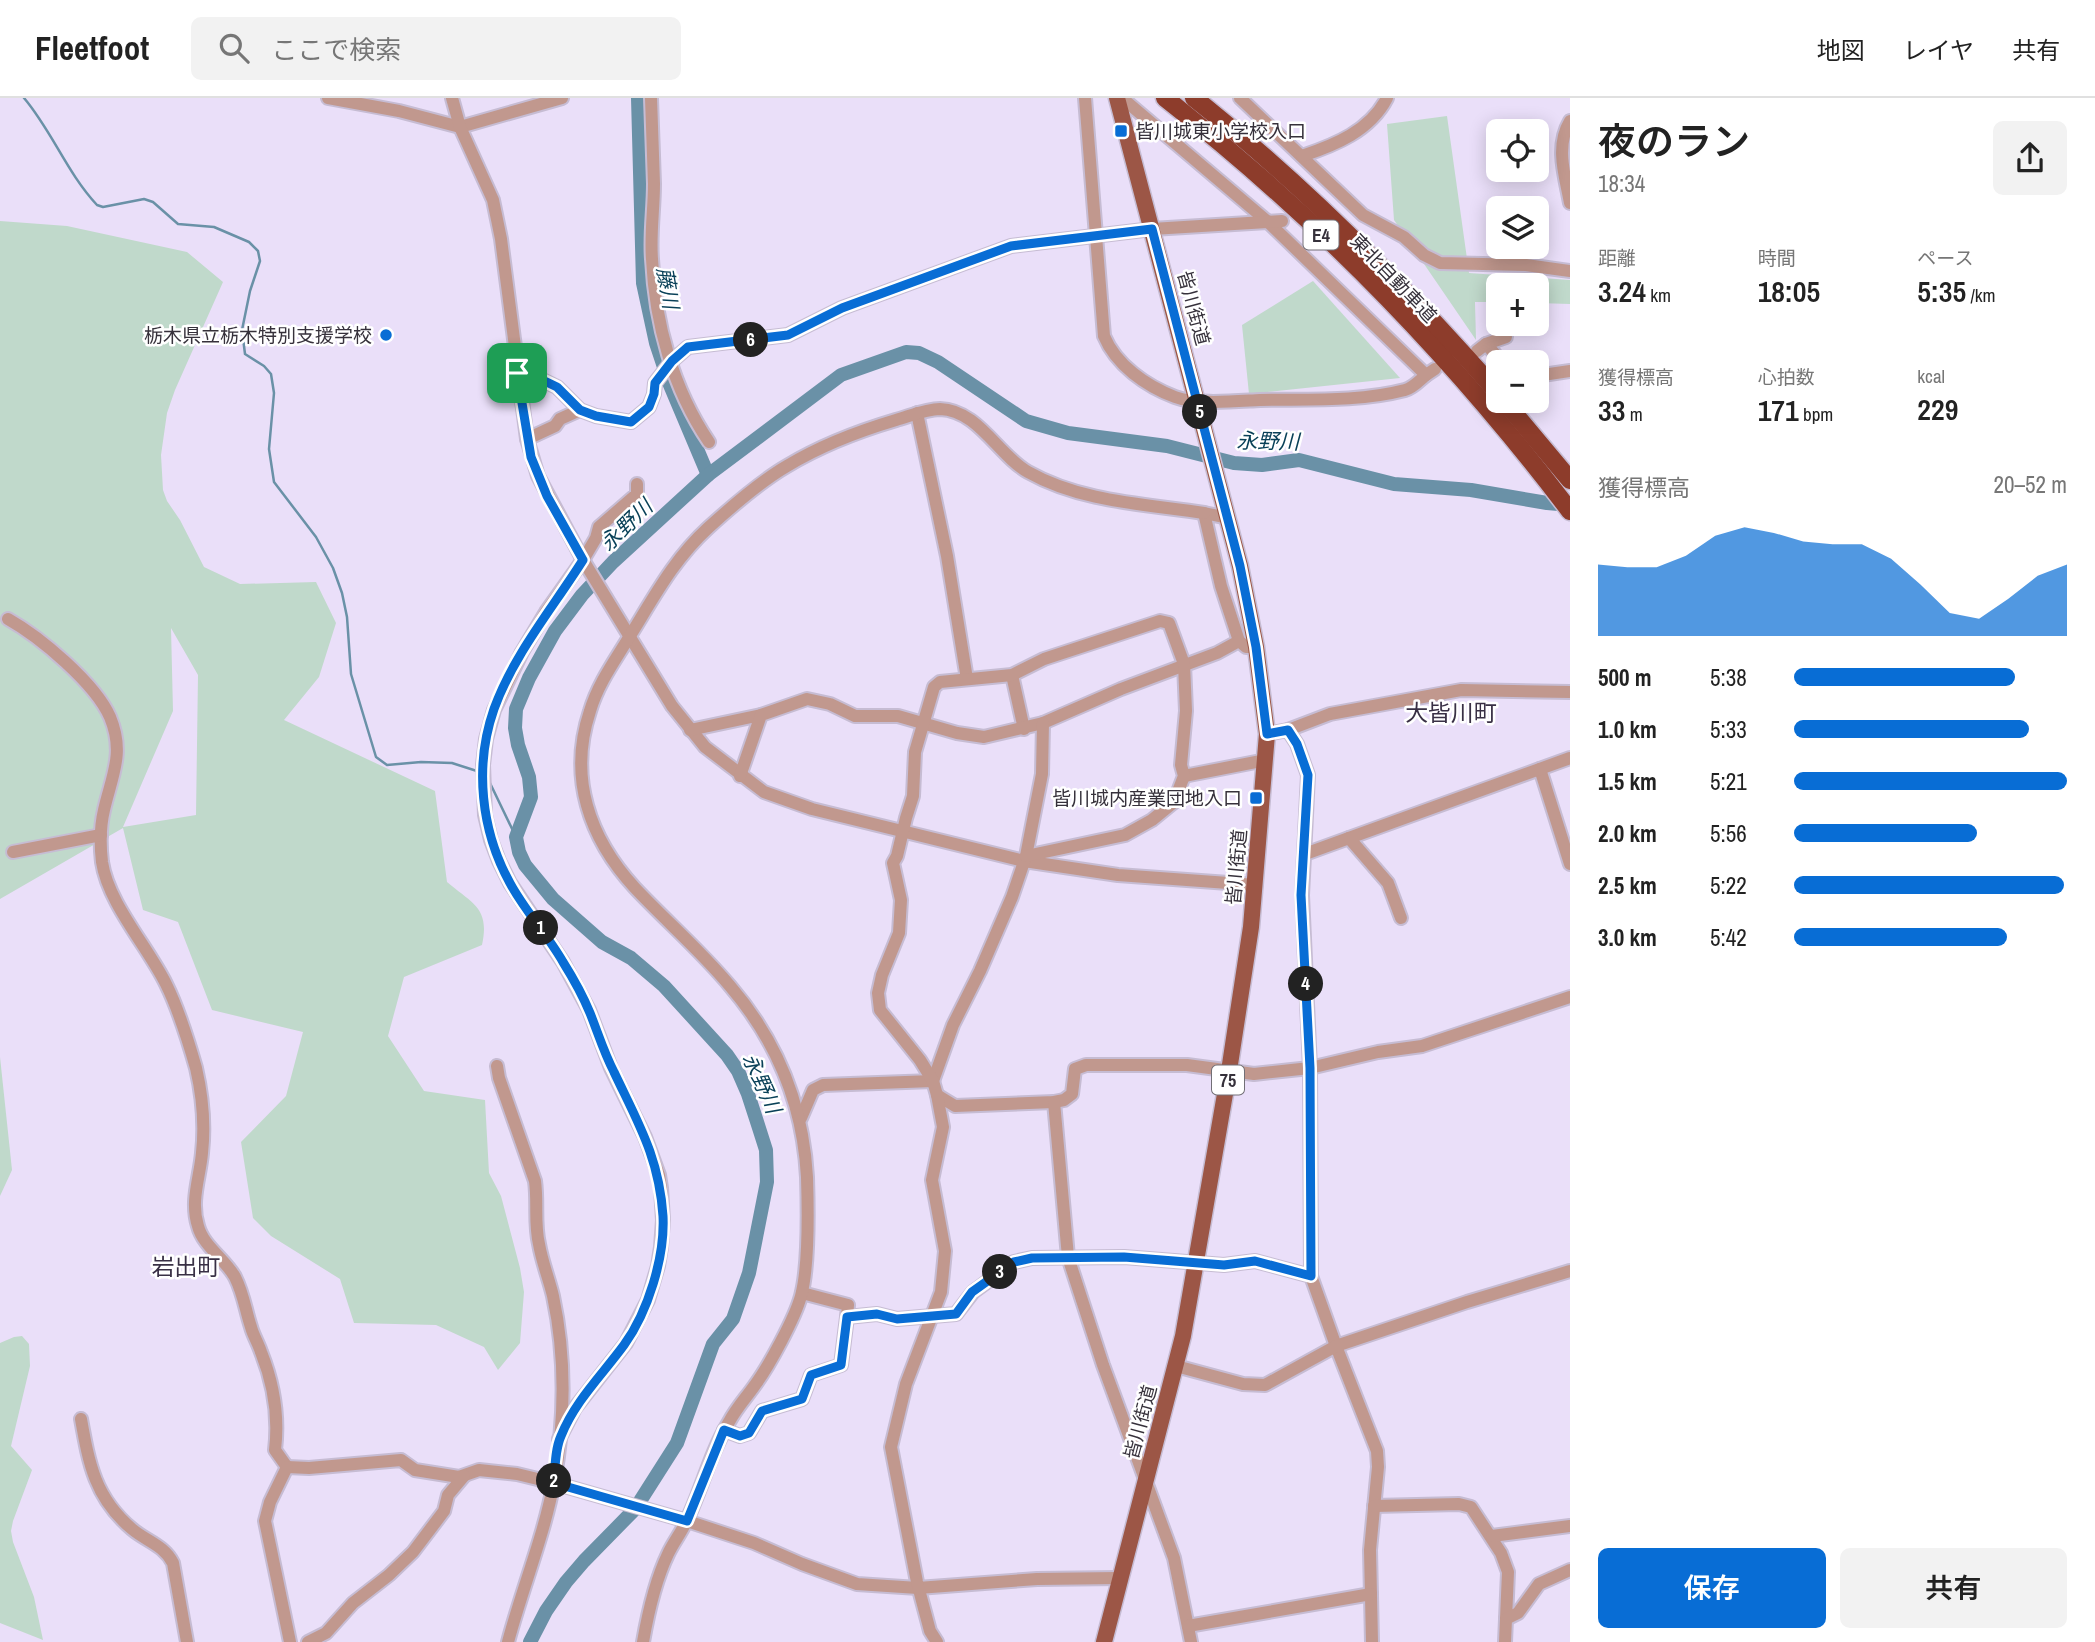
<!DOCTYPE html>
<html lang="ja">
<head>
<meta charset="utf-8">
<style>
  :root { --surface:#fff; --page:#f2f2f2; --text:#222; --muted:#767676; --line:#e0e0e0; --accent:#086dd5 }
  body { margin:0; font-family:"Archivo Narrow","Noto Sans JP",sans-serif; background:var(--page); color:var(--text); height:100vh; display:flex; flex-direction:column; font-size:26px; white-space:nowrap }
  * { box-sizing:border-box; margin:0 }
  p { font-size:23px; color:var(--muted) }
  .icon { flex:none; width:38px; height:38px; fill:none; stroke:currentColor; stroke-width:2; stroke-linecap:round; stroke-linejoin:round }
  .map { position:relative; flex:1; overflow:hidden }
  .panel { display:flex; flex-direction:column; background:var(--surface); width:525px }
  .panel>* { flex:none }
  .tools { position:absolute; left:1486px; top:21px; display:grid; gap:14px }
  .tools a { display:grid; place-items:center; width:63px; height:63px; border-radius:10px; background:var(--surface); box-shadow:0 4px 18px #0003; font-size:35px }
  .pin { position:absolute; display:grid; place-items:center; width:60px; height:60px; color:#fff; margin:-30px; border-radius:14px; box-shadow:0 4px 10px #0006 }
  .km { position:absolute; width:35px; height:35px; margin:-18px; border-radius:50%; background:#222; color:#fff; font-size:19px; line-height:35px; text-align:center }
  .round { display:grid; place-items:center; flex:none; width:74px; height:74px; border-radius:10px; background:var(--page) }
  .head { display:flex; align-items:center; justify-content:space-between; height:119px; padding:0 28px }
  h1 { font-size:38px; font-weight:600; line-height:52px }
  .metrics { display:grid; grid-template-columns:repeat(3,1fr); gap:10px; height:119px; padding:7px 28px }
  .metrics div { display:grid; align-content:center }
  .metrics b { font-size:30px; font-weight:600 }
  .metrics small { font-size:19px; font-weight:400 }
  .metrics p { font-size:19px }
  .chart { height:196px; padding:14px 28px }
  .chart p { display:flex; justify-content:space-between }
  .chart svg { width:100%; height:126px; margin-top:7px; fill:var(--accent); opacity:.7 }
  .cta { display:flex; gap:14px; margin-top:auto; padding:14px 28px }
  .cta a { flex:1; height:80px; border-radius:10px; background:var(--accent); color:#fff; font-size:28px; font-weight:600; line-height:80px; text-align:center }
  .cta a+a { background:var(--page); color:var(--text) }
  ul { padding:0 28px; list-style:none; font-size:23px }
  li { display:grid; grid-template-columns:112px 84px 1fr; align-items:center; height:52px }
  li i { height:18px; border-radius:9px; background:var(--accent) }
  header { display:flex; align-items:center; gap:42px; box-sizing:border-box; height:98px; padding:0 35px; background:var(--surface); border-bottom:2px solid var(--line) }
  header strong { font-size:33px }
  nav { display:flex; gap:38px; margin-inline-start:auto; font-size:24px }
  .search { width:490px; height:63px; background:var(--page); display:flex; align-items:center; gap:18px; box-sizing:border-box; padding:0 24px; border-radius:10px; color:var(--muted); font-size:26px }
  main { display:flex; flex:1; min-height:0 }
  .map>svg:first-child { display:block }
</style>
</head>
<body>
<header>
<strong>Fleetfoot</strong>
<div class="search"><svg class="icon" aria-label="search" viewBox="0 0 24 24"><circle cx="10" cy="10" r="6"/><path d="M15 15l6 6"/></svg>ここで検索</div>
<nav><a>地図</a><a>レイヤ</a><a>共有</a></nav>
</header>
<main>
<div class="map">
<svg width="1570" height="1544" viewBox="0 0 1570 1544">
  <rect width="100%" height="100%" fill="#eadff9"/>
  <g fill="#c0d9cb" fill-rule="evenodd">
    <path d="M1447 18 1469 175 1570 182V206L1537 205 1536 187H1498V204H1475L1476 242 1394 122 1387 26Z"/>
    <path d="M0 123 67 128 187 154 223 184 175 292 167 315 161 357 163 392 167 403 180 422 204 469 240 486 316 484 336 525 319 579 284 622 435 693 447 784C473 806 490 810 482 847L404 879 388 938 424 993 485 1002 489 1075 501 1098 520 1170 524 1194 520 1245 498 1272 484 1249 436 1227 354 1225 340 1181 271 1138 253 1120 241 1044 286 998 303 934 212 912 178 824 143 812 123 730 0 801ZM171 530 198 577 196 717 123 729 173 613Z"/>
    <path d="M1313 183 1400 280 1249 296 1242 227Z"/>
    <path d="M0 959 12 1072 0 1098Z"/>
    <path d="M22 1238 29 1246 30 1268 11 1348 32 1372 13 1423 11 1433 13 1444 34 1499 43 1542 0 1525V1245L14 1239Z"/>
  </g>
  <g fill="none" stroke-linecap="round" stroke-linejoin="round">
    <g stroke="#6a91a7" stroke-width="2.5">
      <path d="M24 0C52 33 67 75 97 107L103 109 144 101 153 104 178 126 214 129 249 144 258 153 260 163 250 193 242 232 245 256 264 268 271 276 274 295 269 351 274 384 316 439 333 470 342 495 347 519 351 576 376 659 387 667 421 664 452 665 480 674"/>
      <path d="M489 683 516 739"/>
    </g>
    <g stroke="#6a91a7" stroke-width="14">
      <path d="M638 0 643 185 656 245 670 287 708 377"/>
      <path d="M530 1544 546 1513 566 1484 584 1463 635 1411 677 1345 713 1246 733 1221 749 1175 767 1084 766 1052 759 1030 748 996 738 973 727 957 664 888 631 860 602 844 553 801 525 767 519 754 516 739 531 699 529 679 518 647 515 630 516 611 529 580 555 533 582 497 613 464 708 377 841 277 906 254 919 255 938 264 1026 323 1068 335 1167 348 1234 365 1262 367 1299 362 1394 386 1471 392 1547 405 1570 407"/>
    </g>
    <g stroke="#c6bcd3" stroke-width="16">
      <g id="minor">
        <path d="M328 0 399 13 460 29 562 0"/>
        <path d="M452 0 460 29 493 102 501 141 527 341 538 378 583 462 672 608 705 649 764 694 812 711 1024 763 1118 777 1256 787"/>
        <path d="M651 0C652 29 653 57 654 86 654 111 650 136 652 161 655 225 673 291 709 344"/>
        <path d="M1085 0 1104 238C1116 267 1146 288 1175 299 1195 307 1238 303 1260 302 1308 301 1359 304 1405 292 1413 290 1420 282 1426 277"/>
        <path d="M1122 0 1267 123 1426 277 1435 271"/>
        <path d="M1240 0 1363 117 1404 139 1424 157 1440 165 1526 167 1570 173"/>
        <path d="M1570 23C1555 48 1565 78 1570 105"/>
        <path d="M1302 58C1335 47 1370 33 1387 0"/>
        <path d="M1486 246 1506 239"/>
        <path d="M1477 253 1486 246 1502 264"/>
        <path d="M517 275 532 277 557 289 580 312 596 318 631 324 649 309 654 296 655 285 672 263 688 249 788 237 842 210 1011 148 1152 131 1282 123"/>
        <path d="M1536 278 1570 273"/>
        <path d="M917 315 947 458 967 581"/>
        <path d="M527 341 555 328 560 321 580 312"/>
        <path d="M1228 420 1204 415 1221 488 1239 543"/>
        <path d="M8 521C40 539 95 585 110 619 125 655 112 677 104 712 100 729 100 747 102 764 108 805 148 849 166 886 179 912 188 942 196 970 202 996 205 1028 202 1055 200 1079 190 1103 198 1128 203 1148 225 1161 235 1179 244 1197 245 1211 251 1229 253 1237 258 1245 261 1254 273 1284 279 1319 275 1352L287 1369"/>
        <path d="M1012 577 1024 631"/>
        <path d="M690 632 761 617"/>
        <path d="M1288 632 1297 646 1308 677 1302 797 1310 970 1378 954 1422 948 1570 899"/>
        <path d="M1267 636 1288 632 1330 616 1461 592 1570 594"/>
        <path d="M1540 671 1570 766"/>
        <path d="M740 678 761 617 807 601 830 606 855 618H898L957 635 984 639 1043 625 1121 591 1217 555 1239 543 1246 549H1256"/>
        <path d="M1184 678 1266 662"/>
        <path d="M1349 740 1570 660"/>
        <path d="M13 754 101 737"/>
        <path d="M1305 756 1349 740 1388 785 1401 820"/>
        <path d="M497 968 499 980 535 1083C538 1104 534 1125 539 1146 542 1164 549 1181 553 1198 566 1259 565 1323 554 1384 544 1438 522 1491 508 1544"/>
        <path d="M933 983 953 927 980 873 1012 799 1026 758 1042 676 1043 625"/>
        <path d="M937 997 955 1008 1054 1004 1064 1002 1072 996 1075 971 1086 967H1187L1254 976 1310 970 1311 1178"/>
        <path d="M1054 1004 1068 1159 1103 1267 1174 1460 1191 1544"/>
        <path d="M801 1020 813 992 823 987 933 983"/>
        <path d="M802 1195 848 1207 847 1219 877 1216 897 1221 956 1216 973 1194 1014 1164 1032 1160 1124 1159 1224 1167 1255 1163 1311 1178 1336 1248 1377 1353 1378 1369 1370 1452 1372 1544"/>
        <path d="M1176 1268 1243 1286 1265 1287 1336 1248 1467 1204 1570 1173"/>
        <path d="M81 1321C89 1366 95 1400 132 1431 146 1443 164 1447 173 1465L187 1544"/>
        <path d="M724 1332 740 1338 749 1335 762 1313 802 1301 811 1277 841 1267 847 1219"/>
        <path d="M559 1341 575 1310 626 1245 648 1202 658 1168 661 1149 663 1122 661 1090 659 1077 645 1039 611 970 589 912 563 864 510 785 499 763 491 742 485 717 483 667 486 641 494 612 522 554 546 514 583 462 596 440 599 429 637 396V386"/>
        <path d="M287 1369 309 1370 401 1362 415 1372 459 1379 479 1372 517 1376 554 1385 687 1423 754 1445 802 1466 857 1486 918 1490 1037 1481 1119 1480"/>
        <path d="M287 1369 270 1404 265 1423 290 1544"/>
        <path d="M1374 1408 1459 1406 1471 1409 1501 1455 1508 1474 1506 1521"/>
        <path d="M1492 1438 1570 1428"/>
        <path d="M1188 1528 1371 1496"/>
        <path d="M308 1544 326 1535 353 1505 389 1477 413 1454 444 1413 448 1397 464 1378"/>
        <path d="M643 1544C648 1515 655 1483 668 1456 673 1445 681 1435 686 1424 702 1391 710 1355 729 1324 737 1309 746 1300 755 1287 769 1268 795 1220 801 1198 809 1168 808 1110 807 1079 803 1006 778 944 730 888 701 853 666 823 635 790 589 740 568 679 590 613 598 586 614 564 628 541 653 501 673 462 708 430 730 410 761 383 787 368 820 348 859 333 896 322 910 318 926 311 940 311 978 312 998 357 1028 374 1081 404 1145 406 1204 415"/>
        <path d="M937 1544 930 1533 917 1484 891 1349 906 1286 941 1194 945 1153 932 1082 943 1029 937 997 933 983 920 962 880 912 878 895 882 877 899 835 901 802 893 765 897 758 906 720 913 698 915 654 934 589 940 584 1012 577 1044 561 1160 523 1169 525 1184 566 1186 613 1181 667 1184 678 1174 704 1152 722 1125 737 1026 758"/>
        <path d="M1505 1544 1506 1521 1518 1515 1539 1486 1570 1472"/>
      </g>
    </g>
    <g stroke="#c6bcd3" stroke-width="19">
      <path id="major" d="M1104 1544 1183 1238 1229 973 1251 829 1267 636 1256 549 1240 468 1117 0"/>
    </g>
    <g stroke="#c6bcd3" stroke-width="21">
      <g id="highway">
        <path d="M1165 0C1316 118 1454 260 1570 413"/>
        <path d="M1194 0C1305 88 1405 189 1498 295"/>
        <path d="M1504 303 1570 382"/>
      </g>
    </g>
    <use href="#minor" stroke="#c1988e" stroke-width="12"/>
    <use href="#major" stroke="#9c5646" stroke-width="16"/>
    <use href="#highway" stroke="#8d3c2b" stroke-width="18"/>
  </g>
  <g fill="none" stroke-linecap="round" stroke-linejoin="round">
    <g stroke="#fff" stroke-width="14">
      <path id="route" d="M1152 131 1240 468 1256 549 1267 636 1288 632 1297 646 1308 677 1301 797 1310 970 1311 1178 1255 1163 1224 1167 1124 1159 1032 1160 1014 1164 972 1194 956 1216 897 1221 877 1216 847 1219 841 1267 811 1277 802 1301 762 1313 749 1335 740 1338 724 1332 687 1423 554 1385C555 1370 555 1351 561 1338 575 1303 602 1277 624 1247 648 1214 665 1159 663 1118 659 1059 638 1025 614 974 604 955 598 935 590 915 583 898 573 880 563 864 547 836 525 813 510 785 481 733 474 668 494 611 514 556 552 511 583 462L547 398 531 359 517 275 532 277 557 289 580 312 596 318 631 324 649 309 654 296 655 285 672 263 688 249 788 237 842 210 1011 148Z"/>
    </g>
    <use href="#route" stroke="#086dd5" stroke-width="9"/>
  </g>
  <g fill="#086dd5" stroke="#fff" stroke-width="2.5">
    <rect x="1114" y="26" width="14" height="14" rx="3.5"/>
    <circle cx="386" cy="237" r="7"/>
    <rect x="1249" y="693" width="14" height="14" rx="3.5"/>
  </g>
  <g text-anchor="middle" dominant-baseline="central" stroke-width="5" stroke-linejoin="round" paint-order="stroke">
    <g fill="#fff" stroke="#726f76" stroke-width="2">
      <rect x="1303.5" y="122.5" width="35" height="29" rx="5"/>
      <rect x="1212" y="967.5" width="32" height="29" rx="5"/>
    </g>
    <g font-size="18" font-weight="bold" fill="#36313b">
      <text x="1321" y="137">E4</text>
      <text x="1228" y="982">75</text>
    </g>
    <g font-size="19" fill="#36313b" stroke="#fff" text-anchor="end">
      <text x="1135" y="33" text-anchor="start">皆川城東小学校入口</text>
      <text x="372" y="237">栃木県立栃木特別支援学校</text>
      <text x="1242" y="700">皆川城内産業団地入口</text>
    </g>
    <g font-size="19" fill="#36313b" stroke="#fff">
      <text transform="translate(1394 180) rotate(46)">東北自動車道</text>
      <text transform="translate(1194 210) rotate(75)">皆川街道</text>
      <text transform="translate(1236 769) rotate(-85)">皆川街道</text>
      <text transform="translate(1140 1324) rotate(-75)">皆川街道</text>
    </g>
    <g font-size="21" font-style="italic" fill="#094058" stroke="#fff">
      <text transform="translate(668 190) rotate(80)">藤川</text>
      <text transform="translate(1268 343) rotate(1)">永野川</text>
      <text transform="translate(626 427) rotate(-44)">永野川</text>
      <text transform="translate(762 985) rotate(66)">永野川</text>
    </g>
    <g font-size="23" fill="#393045" stroke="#fff">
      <text x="1451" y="614">大皆川町</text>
      <text x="186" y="1168">岩出町</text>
    </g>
  </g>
</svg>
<div class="tools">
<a><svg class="icon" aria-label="locate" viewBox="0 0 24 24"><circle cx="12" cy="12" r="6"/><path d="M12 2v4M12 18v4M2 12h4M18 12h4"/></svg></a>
<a><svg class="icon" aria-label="layers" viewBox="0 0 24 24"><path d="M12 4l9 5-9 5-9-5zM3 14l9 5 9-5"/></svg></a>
<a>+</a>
<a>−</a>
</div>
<div class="pin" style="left:517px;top:275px;background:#1e9e55"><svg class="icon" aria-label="arrive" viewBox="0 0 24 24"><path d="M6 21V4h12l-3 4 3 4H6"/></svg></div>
<b class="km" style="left:541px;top:830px">1</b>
<b class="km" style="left:554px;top:1383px">2</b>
<b class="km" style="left:1000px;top:1174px">3</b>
<b class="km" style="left:1306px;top:886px">4</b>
<b class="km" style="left:1200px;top:314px">5</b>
<b class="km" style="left:751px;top:242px">6</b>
</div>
<section class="panel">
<div class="head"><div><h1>夜のラン</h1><p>18:34</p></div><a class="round"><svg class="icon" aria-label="share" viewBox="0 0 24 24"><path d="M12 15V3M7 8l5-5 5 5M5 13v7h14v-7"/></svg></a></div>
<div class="metrics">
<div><p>距離</p><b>3.24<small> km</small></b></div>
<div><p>時間</p><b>18:05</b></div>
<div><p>ペース</p><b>5:35<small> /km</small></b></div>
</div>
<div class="metrics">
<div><p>獲得標高</p><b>33<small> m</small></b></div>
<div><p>心拍数</p><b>171<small> bpm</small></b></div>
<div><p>kcal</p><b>229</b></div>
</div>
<div class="chart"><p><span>獲得標高</span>20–52 m</p>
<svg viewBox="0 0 160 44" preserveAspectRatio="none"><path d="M0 44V19L10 20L20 20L30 16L40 9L50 6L60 8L70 11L80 12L90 12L100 17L110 26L120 36L130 38L140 31L150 23L160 19V44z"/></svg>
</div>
<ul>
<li><b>500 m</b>5:38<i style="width:81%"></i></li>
<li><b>1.0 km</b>5:33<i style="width:86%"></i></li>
<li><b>1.5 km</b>5:21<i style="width:100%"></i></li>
<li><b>2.0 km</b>5:56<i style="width:67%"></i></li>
<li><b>2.5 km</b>5:22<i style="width:99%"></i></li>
<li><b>3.0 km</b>5:42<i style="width:78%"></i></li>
</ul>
<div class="cta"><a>保存</a><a>共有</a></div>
</section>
</main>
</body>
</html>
